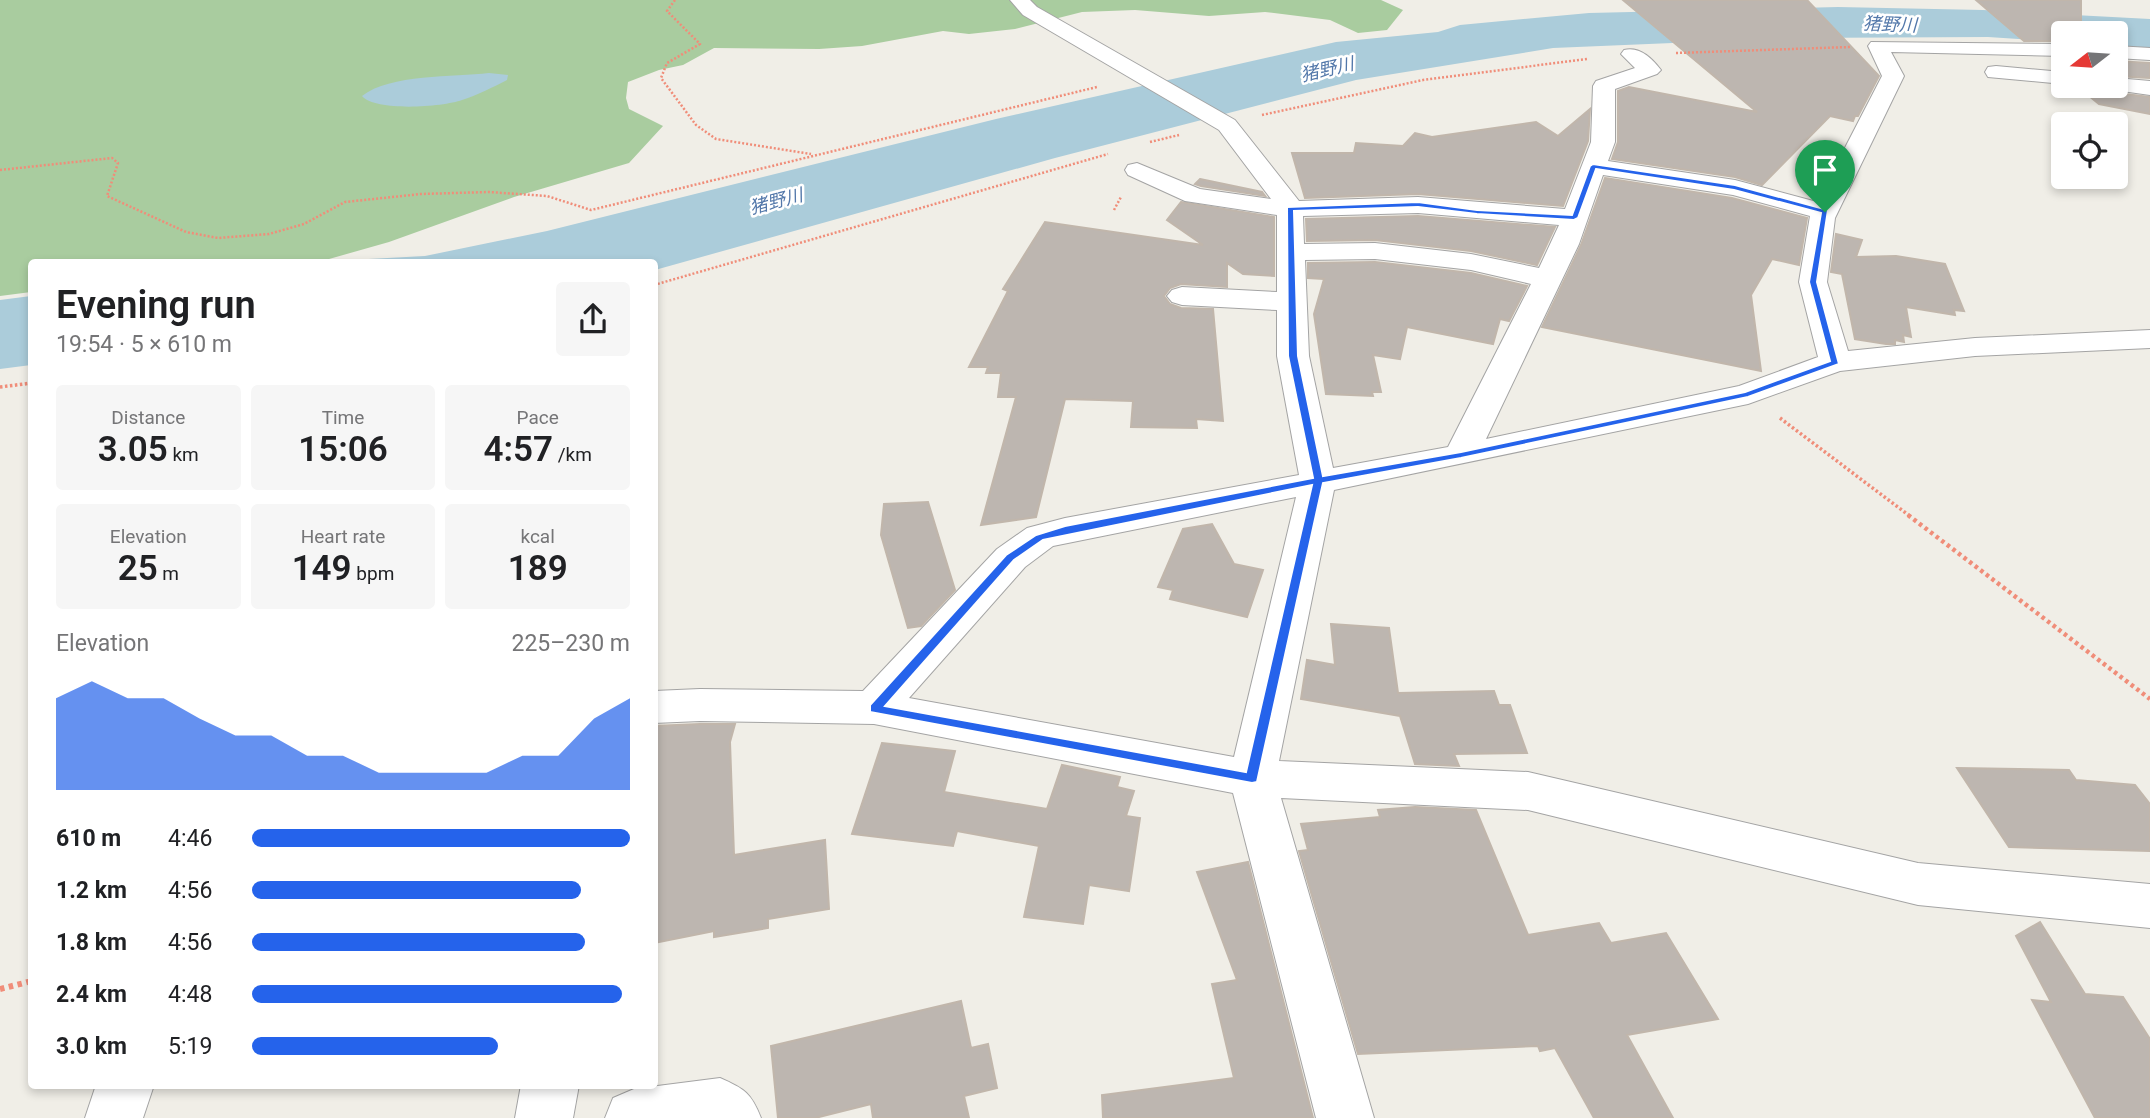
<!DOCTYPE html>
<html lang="en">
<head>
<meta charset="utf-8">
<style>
  :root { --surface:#fff; --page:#f6f6f6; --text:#202124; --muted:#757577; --accent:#2563eb }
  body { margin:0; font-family:Roboto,"Noto Sans JP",sans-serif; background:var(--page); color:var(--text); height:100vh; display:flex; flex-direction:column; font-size:26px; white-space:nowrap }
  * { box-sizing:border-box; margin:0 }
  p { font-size:23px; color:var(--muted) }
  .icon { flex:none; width:38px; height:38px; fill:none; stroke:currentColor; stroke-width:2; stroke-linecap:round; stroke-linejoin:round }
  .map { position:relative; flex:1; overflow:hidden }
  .side { position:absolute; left:28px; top:259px; width:630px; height:830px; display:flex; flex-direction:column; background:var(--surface); border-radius:7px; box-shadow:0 4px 10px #0003 }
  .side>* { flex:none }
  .needle { width:46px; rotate:253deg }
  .controls { position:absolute; left:2051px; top:21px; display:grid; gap:14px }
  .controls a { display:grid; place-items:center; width:77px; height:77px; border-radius:7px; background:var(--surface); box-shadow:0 4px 10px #0003; font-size:35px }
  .pin { position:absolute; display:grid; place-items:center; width:60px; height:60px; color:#fff; margin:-72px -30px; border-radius:50% 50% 50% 0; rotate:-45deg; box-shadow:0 0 7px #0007 }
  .pin .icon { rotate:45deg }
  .round { display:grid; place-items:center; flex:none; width:74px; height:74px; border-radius:7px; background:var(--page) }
  .overview { display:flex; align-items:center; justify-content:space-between; height:119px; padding:0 28px }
  h1 { font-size:38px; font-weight:600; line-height:52px }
  .figures { display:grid; grid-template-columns:repeat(3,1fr); gap:10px; height:119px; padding:7px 28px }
  .figures div { display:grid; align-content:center; border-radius:7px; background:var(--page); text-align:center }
  .figures b { font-size:35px; font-weight:600 }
  .figures small { font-size:19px; font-weight:400 }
  .figures p { font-size:19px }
  .chart { height:196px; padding:14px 28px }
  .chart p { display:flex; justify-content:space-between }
  .chart svg { width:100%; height:126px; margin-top:7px; fill:var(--accent); opacity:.7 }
  ul { padding:0 28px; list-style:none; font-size:23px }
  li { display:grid; grid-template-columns:112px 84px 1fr; align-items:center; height:52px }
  li i { height:18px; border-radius:9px; background:var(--accent) }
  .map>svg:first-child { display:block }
</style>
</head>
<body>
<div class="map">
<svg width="2150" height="1118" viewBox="0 0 2150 1118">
  <rect width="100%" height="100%" fill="#f0eee7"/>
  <path fill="#a9cc9f" d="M0 0H1381L1403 10 1387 30 1358 33 1330 20 1265 12 1209 16 1135 10 1082 12 1015 29 969 34 943 31 862 46 819 49 714 48 683 65 659 70 628 82 626 98 629 109 663 126 629 163 514 197 389 242 322 261 32 262 31 292 0 296Z"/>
  <g fill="#abccda">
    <path d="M1838 7 1983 10 2150 19V49L2116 46V33H2063V42L1988 37 1789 38 1553 48 1356 80 1055 158 655 270 654 262H312L425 256 547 231 996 119 1336 42 1438 32 1460 25 1589 13Z"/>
    <path d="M489 73 508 75 507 80C493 87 478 95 462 100 443 107 376 112 362 96 390 74 454 77 489 73Z"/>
    <path d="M31 296V365L0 369V300Z"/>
  </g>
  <g fill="#bdb6b0" stroke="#c1b6ab" stroke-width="2">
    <path d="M1623 0H1807L1879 76 1858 116H1855L1853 121 1830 116 1762 185 1735 177 1612 159 1618 142V91L1629 87 1757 112Z"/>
    <path d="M1976 0H2081V33H2063V41H2024Z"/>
    <path d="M2116 61 2150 63V78L2116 76Z"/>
    <path d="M2077 86H2103L2108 92 2150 97V114L2099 104Z"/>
    <path d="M1590 109 1588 141 1563 206 1418 194 1305 198 1292 153H1354L1356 143 1403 146 1415 133 1432 137 1536 122 1558 136Z"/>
    <path d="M1605 178 1732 198 1807 218 1799 265 1772 259 1751 295 1761 371 1542 327 1581 245Z"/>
    <path d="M1200 179 1262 192 1265 196 1201 186 1195 184Z"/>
    <path d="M1181 202 1274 217V276L1243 274 1227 263V287L1181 284 1170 288 1164 296 1170 304 1181 308 1213 309 1223 421 1196 419 1197 428 1131 427 1133 401 1065 399 1036 517 981 525 1016 397H998L1001 373H986L988 367H969L1008 291 1003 289 1045 222 1203 245 1167 220Z"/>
    <path d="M1418 216 1555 227 1537 265 1471 251 1375 240 1307 241 1306 219Z"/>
    <path d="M1836 234 1862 240 1856 257 1896 256 1945 264 1964 311 1954 310 1955 315 1906 307 1911 337 1903 335 1904 342 1895 340V344H1886L1855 339 1842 274 1831 272Z"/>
    <path d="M1375 262 1471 273 1527 286 1509 321 1500 319 1493 344 1407 327 1400 359 1373 355 1381 392H1372L1373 396 1326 394 1314 314 1324 279 1308 278V263Z"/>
    <path d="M928 502 955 590 921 626 908 628 881 535 884 504Z"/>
    <path d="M1212 524 1234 564 1263 570 1247 617 1170 599 1173 590 1158 587 1183 529Z"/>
    <path d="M1331 624 1389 628 1398 693 1494 691 1499 705H1510L1527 753 1454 754 1459 766 1415 764 1400 716 1301 699 1307 660 1335 665Z"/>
    <path d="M700 724H735L730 742 734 855 825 840 829 909 768 919V928L714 937V931L654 943V726Z"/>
    <path d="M882 743 955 751 944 792 1047 809 1062 765 1120 777 1117 787 1134 791 1126 816 1140 818 1129 891 1089 885 1083 924 1024 917 1039 846 957 831 953 846 852 834Z"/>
    <path d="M1957 768 2069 770 2076 780 2135 785 2150 804V851L2009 847Z"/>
    <path d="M1415 807 1476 810 1528 935 1599 923 1611 943 1666 933 1718 1019 1627 1035 1673 1118H1594L1555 1048 1540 1051 1538 1046 1358 1054 1299 851 1308 850 1301 824 1380 817 1378 810Z"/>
    <path d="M1248 862 1313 1118H1103L1102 1095 1234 1078 1212 984 1237 980 1197 872Z"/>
    <path d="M2040 922 2085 994 2123 997 2150 1039V1118H2095L2032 1000 2051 1002 2016 936Z"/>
    <path d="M961 1001 971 1048 988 1044 997 1088 964 1096 969 1118H873L871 1104 815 1118H778L771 1046Z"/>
  </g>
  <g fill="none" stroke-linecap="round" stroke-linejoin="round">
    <g stroke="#a4a4a4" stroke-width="2">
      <g id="minor">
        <path d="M1010 0H1030L1037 7 1235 120 1299 201 1418 197 1565 209 1591 142 1593 86 1596 81 1635 68 1621 54 1624 50C1639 46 1652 58 1661 70L1657 74 1615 89V142L1608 161 1735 180 1817 202 1882 76 1868 46 1871 42 2063 44V56L1891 52 1904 76 1835 218 1827 282 1848 351 1975 338 2150 330V348L1975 356 1840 371 1748 404 1334 490 1279 761 1528 772 1918 863 2150 884V928L1918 905 1528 810 1281 798 1374 1118H1316L1233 793 874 724 700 721 654 723V691L700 689 863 691 997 549 1027 528 1065 518 1299 475 1277 356V310L1182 305 1172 302 1167 296 1172 290 1182 287 1277 292V215L1185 201 1128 175 1125 170 1128 165 1137 163 1200 189 1271 199 1219 130 1023 15ZM1603 175 1733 195 1810 216 1799 282 1818 357 1739 386 1486 439 1579 244ZM1418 213 1559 225 1539 268 1471 254 1375 243 1304 244 1303 216ZM1375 259 1471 270 1531 284 1448 447 1333 468 1309 356 1305 260ZM1296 497 1234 757 909 698 1025 567 1053 546Z"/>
        <path d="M2116 46 2150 48V60L2116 58Z"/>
        <path d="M1996 66 2063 72V84L1988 77 1985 72 1988 67Z"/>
        <path d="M2116 78 2150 81V95L2108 89 2106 86H2116Z"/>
        <path d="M720 1078C745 1089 751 1093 761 1118H605L613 1098 634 1089Z"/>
        <path d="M96 1085H154L143 1118H85Z"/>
        <path d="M521 1085H579L573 1118H515Z"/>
      </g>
    </g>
    <g stroke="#f08d79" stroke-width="2.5" stroke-dasharray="2 2" stroke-linecap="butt">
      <path d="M675 0 667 11 700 44 667 63 661 78 696 125 716 139 811 154"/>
      <path d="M1676 53 1850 47"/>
      <path d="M1262 115 1423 80 1587 59"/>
      <path d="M1150 142 1179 135"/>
      <path d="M0 170 112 158 118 163 107 196 186 232 218 238 269 234 304 224 345 202 421 194 489 192 547 196 591 210 1097 87"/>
      <path d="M1114 210 1121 197"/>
      <path d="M654 285 1108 154"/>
    </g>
    <g stroke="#f08d79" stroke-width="3.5" stroke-dasharray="2.5 2.5" stroke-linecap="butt">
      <path d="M0 387 32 383"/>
      <path d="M1780 418 1911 517"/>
    </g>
    <path stroke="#f08d79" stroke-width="4.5" stroke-dasharray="3.5 3.5" stroke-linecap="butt" d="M1908 515 2150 699"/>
    <path stroke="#f08d79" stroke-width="6" stroke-dasharray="4.5 4.5" stroke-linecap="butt" d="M0 989 32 981"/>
    <use href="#minor" fill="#fff" fill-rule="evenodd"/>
  </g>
  <path fill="#2563eb" stroke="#fff" stroke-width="2" fill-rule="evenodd" d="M1593 164 1735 185 1828 210 1817 282 1839 364 1748 397 1461 458 1323 483 1257 782 1252 783 870 712V705L1006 555 1036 535 1065 526 1313 478 1288 356 1287 207 1418 202 1477 210 1572 215 1590 166ZM1596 169 1734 190 1821 213 1809 282 1830 361 1745 392 1461 452 1323 476 1298 356 1294 211 1418 207 1477 214 1574 220 1578 218ZM1312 485 1246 772 885 706 1014 560 1043 540Z"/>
  <g text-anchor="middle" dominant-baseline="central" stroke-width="5" stroke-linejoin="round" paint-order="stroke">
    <g font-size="18" font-style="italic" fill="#5378aa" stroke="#fff">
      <text transform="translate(1890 24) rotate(2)">猪野川</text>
      <text transform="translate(1327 69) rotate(-13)">猪野川</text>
      <text transform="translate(776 201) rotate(-15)">猪野川</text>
    </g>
  </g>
</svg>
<div class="controls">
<a><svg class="needle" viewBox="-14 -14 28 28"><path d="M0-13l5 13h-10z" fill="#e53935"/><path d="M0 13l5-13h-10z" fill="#757577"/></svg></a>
<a><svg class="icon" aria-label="locate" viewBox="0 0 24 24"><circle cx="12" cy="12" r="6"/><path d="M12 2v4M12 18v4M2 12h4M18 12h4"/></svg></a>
</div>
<div class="pin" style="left:1825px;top:212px;background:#1e9e55"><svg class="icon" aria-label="arrive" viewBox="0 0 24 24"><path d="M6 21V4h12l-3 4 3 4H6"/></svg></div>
<section class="side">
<div class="overview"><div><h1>Evening run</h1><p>19:54 · 5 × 610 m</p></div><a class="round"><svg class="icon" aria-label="share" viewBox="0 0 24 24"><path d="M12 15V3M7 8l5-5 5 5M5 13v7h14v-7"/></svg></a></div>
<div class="figures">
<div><p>Distance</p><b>3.05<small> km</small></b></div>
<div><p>Time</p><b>15:06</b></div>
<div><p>Pace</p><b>4:57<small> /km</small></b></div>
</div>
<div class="figures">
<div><p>Elevation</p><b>25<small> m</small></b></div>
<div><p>Heart rate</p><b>149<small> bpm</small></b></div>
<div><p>kcal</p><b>189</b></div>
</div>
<div class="chart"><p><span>Elevation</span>225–230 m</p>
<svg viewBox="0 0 160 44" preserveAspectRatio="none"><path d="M0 44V12L10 6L20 12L30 12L40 19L50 25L60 25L70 32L80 32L90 38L100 38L110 38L120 38L130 32L140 32L150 19L160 12V44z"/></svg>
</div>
<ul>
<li><b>610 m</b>4:46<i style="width:100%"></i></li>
<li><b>1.2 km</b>4:56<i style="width:87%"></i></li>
<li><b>1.8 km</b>4:56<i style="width:88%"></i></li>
<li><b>2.4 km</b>4:48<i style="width:98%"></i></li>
<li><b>3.0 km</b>5:19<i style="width:65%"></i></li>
</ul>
</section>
</div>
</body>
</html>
